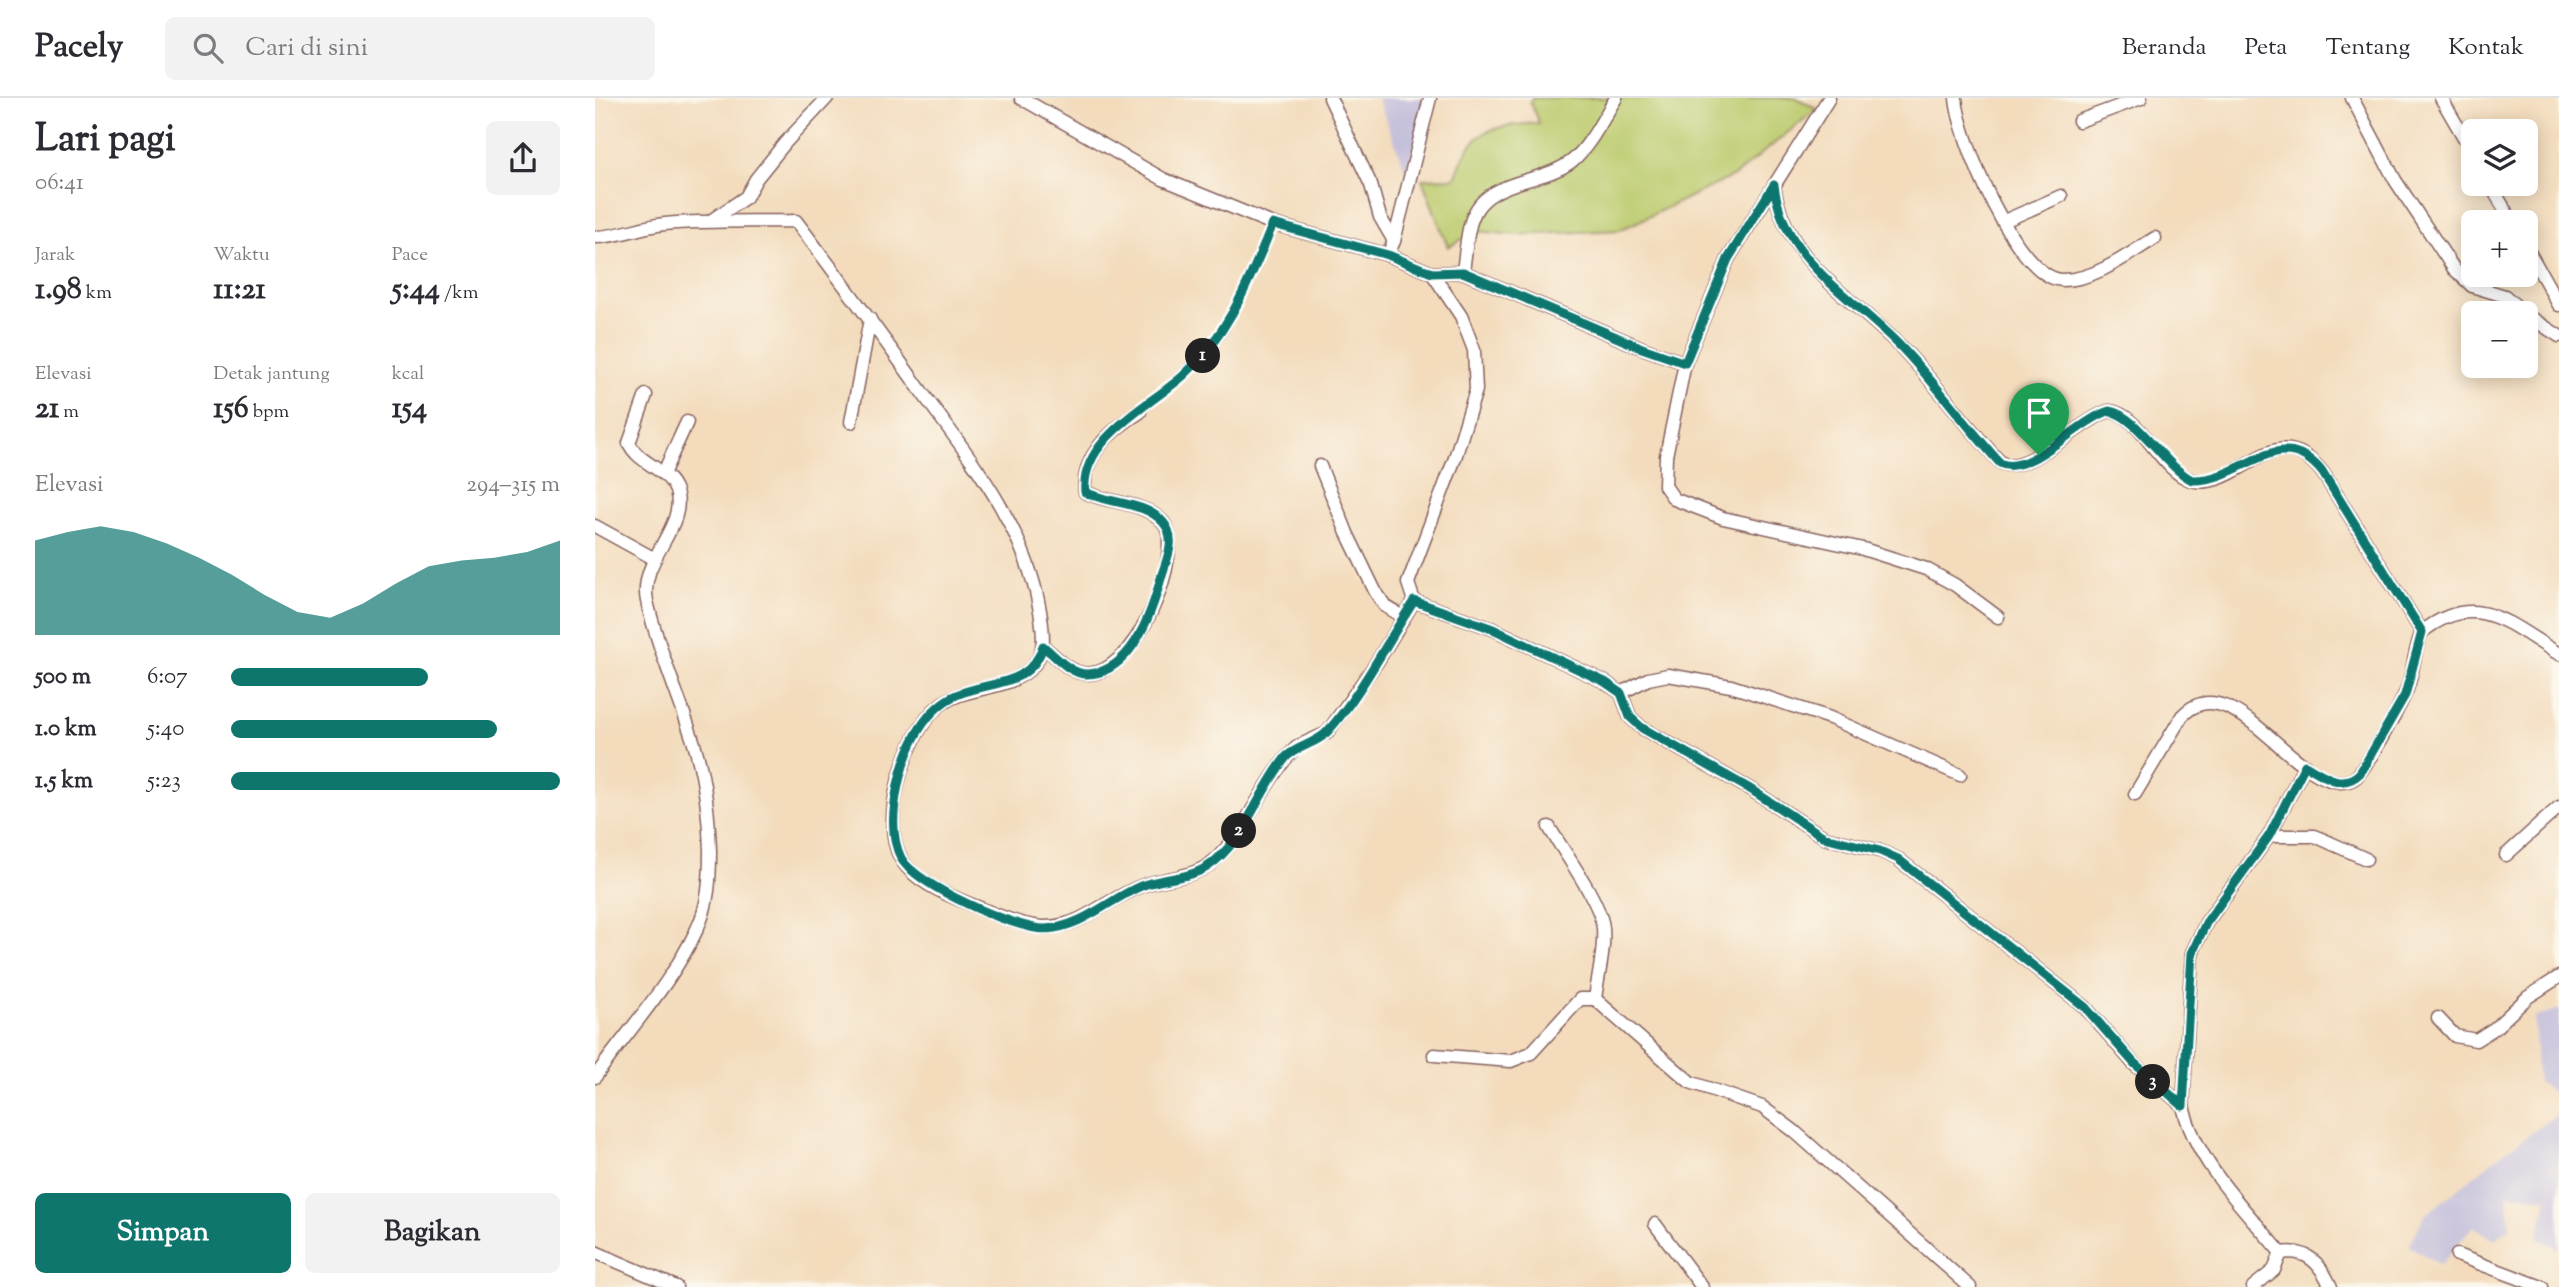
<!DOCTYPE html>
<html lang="id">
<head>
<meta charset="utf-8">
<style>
  :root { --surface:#fff; --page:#f2f2f3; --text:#2b2b33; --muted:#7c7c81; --line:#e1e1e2; --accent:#0f766e }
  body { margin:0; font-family:"Sorts Mill Goudy",serif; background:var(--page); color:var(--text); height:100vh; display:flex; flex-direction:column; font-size:26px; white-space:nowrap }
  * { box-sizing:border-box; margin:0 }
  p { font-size:23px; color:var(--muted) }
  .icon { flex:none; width:38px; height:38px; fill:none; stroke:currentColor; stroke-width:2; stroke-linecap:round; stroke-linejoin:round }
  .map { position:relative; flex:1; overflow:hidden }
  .drawer { display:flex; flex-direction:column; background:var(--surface); width:595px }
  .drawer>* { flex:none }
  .buttons { position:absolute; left:1866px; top:21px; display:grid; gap:14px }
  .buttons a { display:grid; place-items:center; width:77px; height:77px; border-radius:10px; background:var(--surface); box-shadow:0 4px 18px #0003; font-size:35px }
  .pin { position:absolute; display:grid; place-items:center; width:60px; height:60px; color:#fff; margin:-72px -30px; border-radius:50% 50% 50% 0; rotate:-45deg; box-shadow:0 0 7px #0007 }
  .pin .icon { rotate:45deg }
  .km { position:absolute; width:35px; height:35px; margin:-18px; border-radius:50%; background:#222; color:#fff; font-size:19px; line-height:35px; text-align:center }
  .round { display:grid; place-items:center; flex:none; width:74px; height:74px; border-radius:10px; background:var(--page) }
  .head { display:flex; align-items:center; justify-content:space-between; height:119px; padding:0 35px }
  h1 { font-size:38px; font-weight:700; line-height:52px }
  .metrics { display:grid; grid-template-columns:repeat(3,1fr); gap:10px; height:119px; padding:7px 35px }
  .metrics div { display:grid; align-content:center }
  .metrics b { font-size:30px; font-weight:700 }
  .metrics small { font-size:19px; font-weight:400 }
  .metrics p { font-size:19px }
  .chart { height:196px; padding:14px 35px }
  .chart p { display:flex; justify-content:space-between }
  .chart svg { width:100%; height:126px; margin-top:7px; fill:var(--accent); opacity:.7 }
  .primary-button { display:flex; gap:14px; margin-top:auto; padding:14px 35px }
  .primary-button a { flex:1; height:80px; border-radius:10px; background:var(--accent); color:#fff; font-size:28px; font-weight:700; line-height:80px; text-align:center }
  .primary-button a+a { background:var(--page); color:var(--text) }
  ul { padding:0 35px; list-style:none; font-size:23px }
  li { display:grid; grid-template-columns:112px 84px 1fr; align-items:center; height:52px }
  li i { height:18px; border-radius:9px; background:var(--accent) }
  header { display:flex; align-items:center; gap:42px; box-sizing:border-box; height:98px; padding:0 35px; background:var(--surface); border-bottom:2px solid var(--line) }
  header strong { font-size:33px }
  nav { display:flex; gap:38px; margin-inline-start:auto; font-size:24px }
  .search { width:490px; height:63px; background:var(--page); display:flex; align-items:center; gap:18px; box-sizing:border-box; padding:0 24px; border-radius:10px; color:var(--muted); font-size:26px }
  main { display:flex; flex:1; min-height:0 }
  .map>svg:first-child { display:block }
</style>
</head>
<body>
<header>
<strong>Pacely</strong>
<div class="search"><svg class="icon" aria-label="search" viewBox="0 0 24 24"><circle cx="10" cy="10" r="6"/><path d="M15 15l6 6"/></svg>Cari di sini</div>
<nav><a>Beranda</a><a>Peta</a><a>Tentang</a><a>Kontak</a></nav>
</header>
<main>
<section class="drawer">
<div class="head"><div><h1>Lari pagi</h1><p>06:41</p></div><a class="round"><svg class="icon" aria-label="share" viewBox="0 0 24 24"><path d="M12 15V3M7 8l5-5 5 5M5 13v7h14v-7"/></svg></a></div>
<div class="metrics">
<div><p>Jarak</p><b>1.98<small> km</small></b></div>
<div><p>Waktu</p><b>11:21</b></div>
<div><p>Pace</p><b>5:44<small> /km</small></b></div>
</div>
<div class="metrics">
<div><p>Elevasi</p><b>21<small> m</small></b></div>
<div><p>Detak jantung</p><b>156<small> bpm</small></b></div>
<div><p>kcal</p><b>154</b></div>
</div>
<div class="chart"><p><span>Elevasi</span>294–315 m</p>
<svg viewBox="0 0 160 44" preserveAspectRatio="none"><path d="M0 44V11L10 8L20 6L30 8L40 12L50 17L60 23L70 30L80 36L90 38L100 33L110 26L120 20L130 18L140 17L150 15L160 11V44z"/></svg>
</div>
<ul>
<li><b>500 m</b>6:07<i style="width:60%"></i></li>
<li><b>1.0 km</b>5:40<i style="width:81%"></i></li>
<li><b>1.5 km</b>5:23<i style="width:100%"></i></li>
</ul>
<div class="primary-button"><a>Simpan</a><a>Bagikan</a></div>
</section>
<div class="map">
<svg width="1964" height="1189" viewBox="0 0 1964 1189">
  <rect width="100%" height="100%" fill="#fbf7ec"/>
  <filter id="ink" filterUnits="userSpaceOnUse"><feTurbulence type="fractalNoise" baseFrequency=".0143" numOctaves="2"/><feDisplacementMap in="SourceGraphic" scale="14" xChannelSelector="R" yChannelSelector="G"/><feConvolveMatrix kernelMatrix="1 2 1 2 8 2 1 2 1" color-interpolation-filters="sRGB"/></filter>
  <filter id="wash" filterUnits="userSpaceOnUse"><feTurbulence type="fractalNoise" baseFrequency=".00686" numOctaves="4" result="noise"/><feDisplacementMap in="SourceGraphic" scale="28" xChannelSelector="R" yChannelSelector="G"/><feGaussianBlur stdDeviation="1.57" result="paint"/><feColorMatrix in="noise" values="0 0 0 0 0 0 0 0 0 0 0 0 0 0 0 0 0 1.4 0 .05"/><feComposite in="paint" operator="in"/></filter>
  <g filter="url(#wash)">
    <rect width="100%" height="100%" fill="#f3dbbc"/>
    <g fill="#c5c0da">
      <path d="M782 0H838L811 73Z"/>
      <path d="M1964 911V1151L1943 1139 1952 1100 1912 1096 1915 1129 1900 1142 1878 1128 1846 1167 1814 1148 1829 1118 1900 1061 1962 1017 1961 997 1943 984 1939 920Z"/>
    </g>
    <path fill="#bccb6d" stroke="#83754c" stroke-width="2" d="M939 0H1202L1222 11 1139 78 1025 132 921 137 882 133 853 149 827 81 860 80C878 29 893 29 944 25L935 4Z"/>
  </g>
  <g filter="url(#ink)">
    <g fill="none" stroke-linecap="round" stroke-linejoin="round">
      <g stroke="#85615e" stroke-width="9">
        <path id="service" d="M545 314 614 252 629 233 678 126"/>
      </g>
      <g stroke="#85615e" stroke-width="15">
        <g id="minor">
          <path d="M426 0 568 81 678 126 793 157 837 175 868 174 1047 250 1090 265"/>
          <path d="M735 0 776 87 785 119 799 143"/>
          <path d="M1234 0 1133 161 1090 265 1071 358 1070 388 1079 401 1128 420 1268 451 1331 471 1360 487 1403 519"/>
          <path d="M1361 0C1364 40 1422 182 1468 182 1500 182 1534 156 1560 140"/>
          <path d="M1757 0 1800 82 1859 171 1877 188 1910 198 1929 215"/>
          <path d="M1846 0 1878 55"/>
          <path d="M1484 23 1546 0"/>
          <path d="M1895 86 1917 124"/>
          <path d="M1179 87C1189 164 1258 199 1308 251 1342 287 1371 328 1405 364 1431 380 1486 321 1514 313 1546 316 1565 373 1596 382 1645 395 1679 313 1728 375L1827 534"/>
          <path d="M117 122 151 99 161 81 190 45 232 0"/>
          <path d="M1409 123 1466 98"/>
          <path d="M0 139C24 139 46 128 70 126 113 122 157 124 201 123 244 180 287 238 329 297 378 364 431 430 445 513 448 532 452 553 438 568 414 594 373 586 345 607 310 634 279 733 312 769 333 793 374 805 402 817 432 829 457 835 487 820 508 809 527 795 549 787 573 779 601 780 620 762 651 734 665 690 693 658L703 648 732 635 782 564 819 503"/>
          <path d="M1930 147 1964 207"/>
          <path d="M793 157 799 143 835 0"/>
          <path d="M868 174C875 119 872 99 932 82 948 77 964 73 977 63 996 47 1008 20 1021 0"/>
          <path d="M837 175 866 218 879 252 881 292 860 360 813 485 819 503 898 531 1010 584 1026 595 1035 619 1047 630 1155 691 1229 739 1285 753 1303 761 1490 909 1539 966 1588 1008"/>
          <path d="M1930 216 1964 238"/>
          <path d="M256 324 275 221"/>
          <path d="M725 368 752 435 780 493 790 508 808 519"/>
          <path d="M68 376 92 324"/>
          <path d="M0 428 58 460"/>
          <path d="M448 548C459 557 472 572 487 575 539 586 592 451 568 424 549 403 513 406 490 394 486 357 517 331 545 314"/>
          <path d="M1026 595 1053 581 1073 577 1136 588 1235 620 1365 677"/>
          <path d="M1540 696 1587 618C1635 567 1695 682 1746 684 1751 684 1757 682 1761 679 1771 670 1807 605 1812 591 1819 572 1819 552 1827 534 1882 490 1916 528 1964 556"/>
          <path d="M954 729C968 753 1006 804 1008 830 1010 852 1003 878 1000 901"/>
          <path d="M1674 738H1720L1771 761"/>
          <path d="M1911 757 1964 709"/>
          <path d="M1843 920 1860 938 1881 942 1900 930 1933 899 1964 879"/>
          <path d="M839 957 916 963 936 955 985 901H1000L1095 984 1167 1009 1199 1033 1375 1189"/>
          <path d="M0 979C34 931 77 885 102 831 114 807 115 779 115 753 114 719 110 682 100 649 85 600 63 552 52 503 43 462 93 429 81 393 73 370 43 366 34 345L51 297"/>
          <path d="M1060 1126 1107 1189"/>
          <path d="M0 1154 81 1189"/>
          <path d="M1686 1155C1650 1111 1601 1065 1588 1008L1597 855 1611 825 1674 738 1710 667"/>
          <path d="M1686 1155C1713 1151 1725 1165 1736 1189"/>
          <path d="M1862 1157 1947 1189"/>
          <path d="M1658 1189 1679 1172 1686 1155"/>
        </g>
      </g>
      <use href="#service" stroke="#fff" stroke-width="6"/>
      <use href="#minor" stroke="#fff" stroke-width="12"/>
    </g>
  </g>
  <g fill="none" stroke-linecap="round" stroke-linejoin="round" filter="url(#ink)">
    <g stroke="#fff" stroke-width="14">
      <path id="route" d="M1179 87C1188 164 1259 199 1308 251 1342 287 1371 328 1405 365 1432 380 1485 321 1514 313 1542 317 1569 368 1597 382 1648 384 1685 321 1728 375L1827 534 1810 597 1765 675C1747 693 1728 677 1710 667L1674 738 1611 825 1597 855 1588 1008 1539 965 1490 909 1303 761 1285 753 1229 739 1155 691 1047 630 1035 619 1026 595 1010 584 898 531 819 503C792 544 766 596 733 633 723 645 705 647 692 658 664 691 650 744 612 769 593 781 567 780 546 788 515 801 486 830 450 831 420 831 320 787 306 760 295 738 298 711 303 687 310 654 326 616 357 599 389 582 435 592 448 548 460 558 475 576 492 576 537 575 557 514 566 480 571 462 583 441 568 424 549 403 513 406 490 394 485 341 555 308 589 277 635 235 654 182 678 126L793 157 837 175 868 174 1047 250 1090 265 1133 161Z"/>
    </g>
    <use href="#route" stroke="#0f766e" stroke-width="9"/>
  </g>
</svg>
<div class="buttons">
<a><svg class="icon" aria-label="layers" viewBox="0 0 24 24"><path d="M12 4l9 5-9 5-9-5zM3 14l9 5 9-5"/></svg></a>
<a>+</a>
<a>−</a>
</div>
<div class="pin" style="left:1444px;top:357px;background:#1e9e55"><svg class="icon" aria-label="arrive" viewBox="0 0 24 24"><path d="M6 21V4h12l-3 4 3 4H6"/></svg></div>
<b class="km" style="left:608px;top:258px">1</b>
<b class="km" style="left:644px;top:733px">2</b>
<b class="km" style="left:1558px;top:984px">3</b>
</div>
</main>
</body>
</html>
